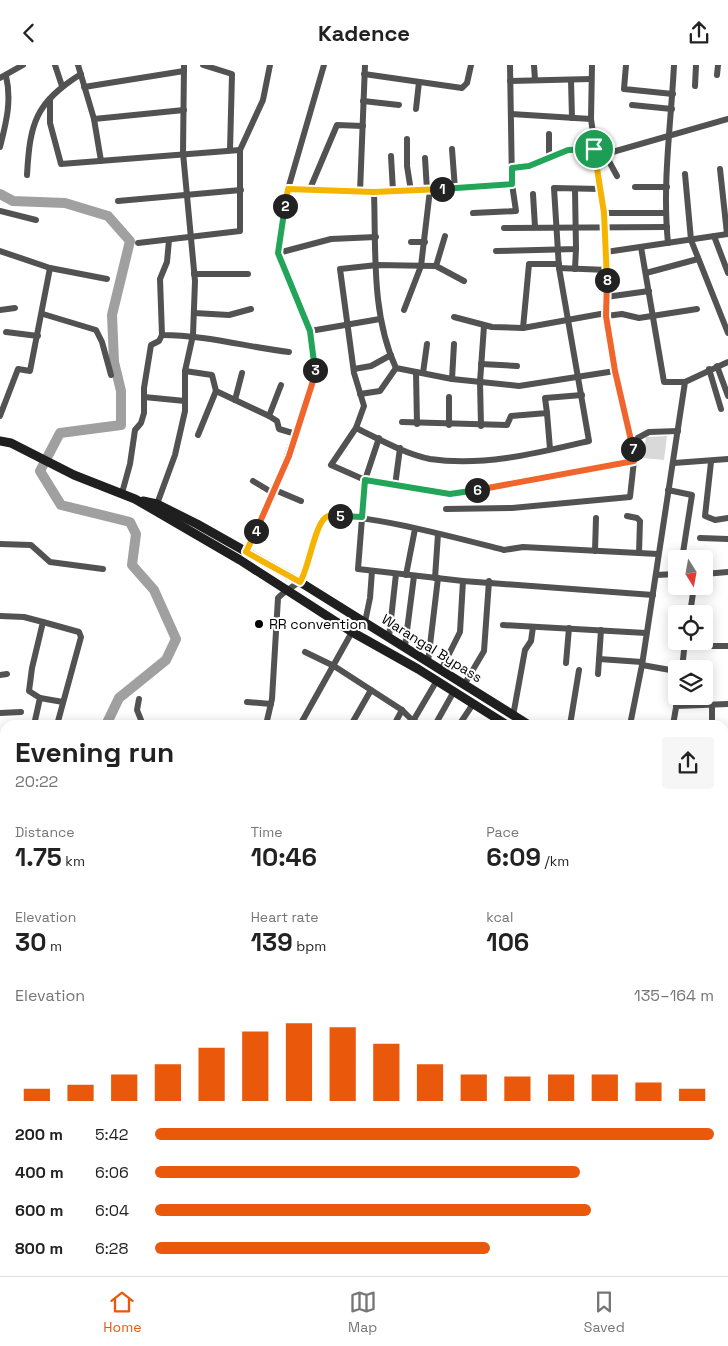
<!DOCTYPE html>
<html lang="en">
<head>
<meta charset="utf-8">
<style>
  :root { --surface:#fff; --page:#f6f6f6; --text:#222; --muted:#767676; --line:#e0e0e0; --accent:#ea580c }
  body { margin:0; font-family:"Space Grotesk",sans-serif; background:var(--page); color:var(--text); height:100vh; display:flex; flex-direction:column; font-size:19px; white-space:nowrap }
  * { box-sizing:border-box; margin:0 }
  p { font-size:16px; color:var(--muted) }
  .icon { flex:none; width:28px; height:28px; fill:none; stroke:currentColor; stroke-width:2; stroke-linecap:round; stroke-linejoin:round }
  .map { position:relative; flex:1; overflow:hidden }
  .side { position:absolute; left:0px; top:655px; width:729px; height:556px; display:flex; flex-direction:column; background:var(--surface); border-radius:15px 15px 0 0; box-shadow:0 2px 12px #0003 }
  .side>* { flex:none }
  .needle { width:32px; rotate:169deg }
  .controls { position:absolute; left:668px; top:485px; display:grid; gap:10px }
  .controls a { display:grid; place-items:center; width:45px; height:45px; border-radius:5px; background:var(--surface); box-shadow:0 2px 12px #0003; font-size:25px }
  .pin { position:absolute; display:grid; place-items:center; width:42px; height:42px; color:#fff; margin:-21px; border:2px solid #fff; border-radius:50%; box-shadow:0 1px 5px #0007 }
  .km { position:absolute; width:25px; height:25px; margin:-12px; border-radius:50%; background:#222; color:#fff; font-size:14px; line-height:25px; text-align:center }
  .round { display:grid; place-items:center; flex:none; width:52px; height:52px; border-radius:5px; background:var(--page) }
  .overview { display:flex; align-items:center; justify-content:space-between; height:85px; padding:0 15px }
  h1 { font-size:28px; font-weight:700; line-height:38px }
  .figures { display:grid; grid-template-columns:repeat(3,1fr); gap:8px; height:85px; padding:5px 15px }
  .figures div { display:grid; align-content:center }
  .figures b { font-size:25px; font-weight:700 }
  .figures small { font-size:14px; font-weight:400 }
  .figures p { font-size:14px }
  .chart { height:140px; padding:10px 15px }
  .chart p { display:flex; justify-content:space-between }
  .chart svg { width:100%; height:90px; margin-top:5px; stroke:var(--accent); stroke-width:6 }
  ul { padding:0 15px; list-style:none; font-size:16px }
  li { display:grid; grid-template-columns:80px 60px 1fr; align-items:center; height:38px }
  li i { height:12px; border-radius:6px; background:var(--accent) }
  header { display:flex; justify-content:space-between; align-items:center; height:65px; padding:0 15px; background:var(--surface); font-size:22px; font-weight:700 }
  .dock { display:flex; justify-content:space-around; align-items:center; height:70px; border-top:1px solid var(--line); background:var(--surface); font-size:14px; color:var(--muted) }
  .dock a { display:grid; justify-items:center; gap:2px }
  .dock .active { color:var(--accent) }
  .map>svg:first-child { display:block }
</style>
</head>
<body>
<header><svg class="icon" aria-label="back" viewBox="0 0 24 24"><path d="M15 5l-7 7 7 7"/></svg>Kadence<svg class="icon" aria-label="share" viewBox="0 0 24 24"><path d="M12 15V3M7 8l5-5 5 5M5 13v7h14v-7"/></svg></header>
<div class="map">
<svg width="728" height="1211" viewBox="0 0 728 1211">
  <rect width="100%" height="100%" fill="#fff"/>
  <path fill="#d9d9d9" d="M667 371 664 395 643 393 646 372Z"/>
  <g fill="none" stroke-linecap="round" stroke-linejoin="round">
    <path stroke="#a0a0a0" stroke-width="6" d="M638 1206 648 1211"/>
    <g stroke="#a0a0a0" stroke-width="10">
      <path d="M0 129 13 136 65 138 108 151 130 176 112 250 114 297 121 326V360L60 368 40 406 61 440 130 457 136 469 132 500 154 525 176 574 166 595 119 633 106 660"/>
      <path d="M0 908 5 898"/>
    </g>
    <g stroke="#525252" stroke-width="6">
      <path d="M55 0 62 21"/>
      <path d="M78 0 94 54 101 96"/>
      <path d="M203 0 232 9 230 85"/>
      <path d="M534 0 535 15"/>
      <path d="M626 0 624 24 673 29"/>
      <path d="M364 9 462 23 467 18 471 0"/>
      <path d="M717 10 718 0"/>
      <path d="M0 13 23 0"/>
      <path d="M571 15 572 53"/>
      <path d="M510 16 591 14"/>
      <path d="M695 21 696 0"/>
      <path d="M84 22 184 6"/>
      <path d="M50 34V58L61 99 240 85"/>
      <path d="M363 36 399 40"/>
      <path d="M632 40 672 44"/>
      <path d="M416 44 419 17"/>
      <path d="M511 49 591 54"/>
      <path d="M94 54 184 45"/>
      <path d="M407 74V101L411 126"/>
      <path d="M0 82C6 58 12 36 6 11"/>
      <path d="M452 84 455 124"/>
      <path d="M605 89 617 111"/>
      <path d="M391 91 393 126"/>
      <path d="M595 92 728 54"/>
      <path d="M425 93 427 125"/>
      <path d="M549 94 568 85 594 84"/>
      <path d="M512 103 529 101 549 94V69"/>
      <path d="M720 104 727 169"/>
      <path d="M685 109 691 175 728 268"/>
      <path d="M27 110C30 58 35 38 81 9"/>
      <path d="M635 122H667"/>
      <path d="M288 124 374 127 512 119"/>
      <path d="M309 126 337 60 363 61"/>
      <path d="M360 127 365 0"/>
      <path d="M374 127C376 185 371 249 396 303L452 314 519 321 615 306"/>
      <path d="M533 129 535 162"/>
      <path d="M118 136 241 125"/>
      <path d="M0 146 36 155"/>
      <path d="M473 148 516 146 512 119 510 0"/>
      <path d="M604 148H666"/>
      <path d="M504 163 667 162"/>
      <path d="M714 171 728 208"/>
      <path d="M169 175 167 197 160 214 162 270C205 270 247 282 289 287"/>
      <path d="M411 177H425"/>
      <path d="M138 178 240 166V85L263 35 270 0"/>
      <path d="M668 178C662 119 671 59 674 0"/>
      <path d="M641 182 664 317H685"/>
      <path d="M0 186 50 203 30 306 18 304 0 351"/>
      <path d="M496 186 576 184 575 125"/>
      <path d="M606 187 728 169"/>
      <path d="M278 188 331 174 376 172"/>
      <path d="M436 201 445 171"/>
      <path d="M50 203 107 214"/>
      <path d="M559 203 607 205"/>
      <path d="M575 204 576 184"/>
      <path d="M646 208 698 194"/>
      <path d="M194 209H248"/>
      <path d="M464 216 436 201 377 200 340 204 354 308 364 341 356 363 331 400 365 415 450 429 634 396"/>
      <path d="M606 232 649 226"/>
      <path d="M0 245 15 243"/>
      <path d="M404 245 421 201 430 125"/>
      <path d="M194 248 229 250 251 244"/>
      <path d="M43 249 96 265 102 277 111 310"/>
      <path d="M606 251 622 249 639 253 697 244"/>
      <path d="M454 252 492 262 523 263 606 248"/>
      <path d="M523 263 529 199H559"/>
      <path d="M310 266 380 254"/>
      <path d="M6 267 38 271"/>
      <path d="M481 299 517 301"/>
      <path d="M717 301 728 331"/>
      <path d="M354 304 371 301 391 290"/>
      <path d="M709 304 721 344"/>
      <path d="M185 306 212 310 216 326 269 351 281 320"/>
      <path d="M416 307 417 359"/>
      <path d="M423 308 427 279"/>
      <path d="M452 314 454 279"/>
      <path d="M360 329 380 326 396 303"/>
      <path d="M144 332 185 336"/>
      <path d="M449 332V360"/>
      <path d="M235 335 242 308"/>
      <path d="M547 348 550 384"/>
      <path d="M269 351 277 356 279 364 296 369"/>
      <path d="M402 357 507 360 511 351 547 348 545 333 582 330"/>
      <path d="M481 361 480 317 484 261"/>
      <path d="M356 363C379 374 405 389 430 394 483 402 538 388 589 376L559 203 554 123 600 124"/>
      <path d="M198 370 216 326"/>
      <path d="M379 373 365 415 358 504 463 516 653 530"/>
      <path d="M632 376 649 367 678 366"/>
      <path d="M711 397 705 451 715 455 728 453"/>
      <path d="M674 398 728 394"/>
      <path d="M253 416 273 428"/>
      <path d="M395 421 400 383"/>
      <path d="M275 425 301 436"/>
      <path d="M668 425 692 430 682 494"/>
      <path d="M122 428 130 399 135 365 141 358 144 348V323L151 280 159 276 162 270"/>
      <path d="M157 439 175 390 185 346V306L193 270 195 216 183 88 184 0"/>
      <path d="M446 444 512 443 630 432 634 396 632 376 615 306 606 248V161L591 54 592 0"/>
      <path d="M627 451 637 453 640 456 639 488"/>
      <path d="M700 473 728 474"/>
      <path d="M0 479 31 480 50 497 103 504"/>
      <path d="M595 486 596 453"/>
      <path d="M246 487 276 422 313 317 315 303 310 266 278 188 288 124 324 0"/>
      <path d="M704 509 728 507"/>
      <path d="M406 510 415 464"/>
      <path d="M656 510 676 509"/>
      <path d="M435 513 438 469"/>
      <path d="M690 549 694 521"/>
      <path d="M0 551 24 552 43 557 32 603 29 626 40 633 63 637"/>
      <path d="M43 557 79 567 81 572 57 660"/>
      <path d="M365 557 370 533 372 506"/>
      <path d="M503 560 646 568"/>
      <path d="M389 572 396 509"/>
      <path d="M405 581 414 511"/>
      <path d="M685 581H728"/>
      <path d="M305 587 334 601 402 645 394 660"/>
      <path d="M599 594 642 597"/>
      <path d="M428 597 438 513"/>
      <path d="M566 598 569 563"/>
      <path d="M642 600 676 606"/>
      <path d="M682 604 685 576"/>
      <path d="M441 605 460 567 463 516"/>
      <path d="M598 609 601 565"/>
      <path d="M0 610 7 609"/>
      <path d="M464 620 484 586 489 516"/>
      <path d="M139 634 137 645 143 660"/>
      <path d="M247 637 271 639"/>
      <path d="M676 641 728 639"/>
      <path d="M712 641V660"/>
      <path d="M402 645 413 656 424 660"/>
      <path d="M0 648 21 647"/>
      <path d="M513 651 525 585 531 576 533 562"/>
      <path d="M413 656 436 617"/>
      <path d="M34 660 40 633"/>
      <path d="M266 660 272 634 278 533C286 524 297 521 303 512 309 499 313 463 323 455 339 440 476 478 504 485L523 482 658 489"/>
      <path d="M300 660 352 567"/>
      <path d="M351 660 371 625"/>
      <path d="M435 660 453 628"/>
      <path d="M459 660 473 639"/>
      <path d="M570 660 579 605"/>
      <path d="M630 660 642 600 685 317 728 297"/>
      <path d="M673 660 678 631"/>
      <path d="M724 685H728"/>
      <path d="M724 766 728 767"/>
      <path d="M724 790 728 791"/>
      <path d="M0 864 5 867"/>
      <path d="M724 866 728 829"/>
      <path d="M724 1076H728"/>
      <path d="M724 1148 728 1119"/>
      <path d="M724 1168 728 1169"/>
      <path d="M588 1206 597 1211"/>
      <path d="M628 1206 629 1211"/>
      <path d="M715 1206 726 1211"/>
    </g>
    <g stroke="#1f1f1f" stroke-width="9">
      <path d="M0 376 11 378 74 410 135 434 240 495 352 567 418 604 507 660"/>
      <path d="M143 436 157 439 197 459 300 517 529 660"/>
      <path d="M724 972 728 973"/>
    </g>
  </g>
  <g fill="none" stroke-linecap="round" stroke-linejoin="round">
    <g stroke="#fff" stroke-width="10">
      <path id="split-1" d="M442 124 512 119V103L529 101 568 85 594 84"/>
    </g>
    <g stroke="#fff" stroke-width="10">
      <path id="split-2" d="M285 141 288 124 374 127 442 124"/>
    </g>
    <g stroke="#fff" stroke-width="10">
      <path id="split-3" d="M285 141 278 188 310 266 315 305"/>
    </g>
    <g stroke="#fff" stroke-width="10">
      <path id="split-4" d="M256 466 289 391 313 316 315 305"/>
    </g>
    <g stroke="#fff" stroke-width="10">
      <path id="split-5" d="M256 466 246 487 300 517C309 504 315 455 328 451 331 450 337 451 340 451"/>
    </g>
    <g stroke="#fff" stroke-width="10">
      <path id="split-6" d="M340 451 362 452 365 415 450 429 477 425"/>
    </g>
    <g stroke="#fff" stroke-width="10">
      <path id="split-7" d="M477 425 634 396 633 384"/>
    </g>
    <g stroke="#fff" stroke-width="10">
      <path id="split-8" d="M607 215 606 251 615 306 633 384"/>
    </g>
    <g stroke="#fff" stroke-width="10">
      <path id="split-9" d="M594 84 604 148 607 215"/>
    </g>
    <use href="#split-1" stroke="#22a559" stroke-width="6"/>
    <use href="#split-2" stroke="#f5b400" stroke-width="6"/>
    <use href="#split-3" stroke="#22a559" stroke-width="6"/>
    <use href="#split-4" stroke="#f0652b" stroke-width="6"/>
    <use href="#split-5" stroke="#f5b400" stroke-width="6"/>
    <use href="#split-6" stroke="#22a559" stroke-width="6"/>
    <use href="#split-7" stroke="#f0652b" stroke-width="6"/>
    <use href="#split-8" stroke="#f0652b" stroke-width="6"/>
    <use href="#split-9" stroke="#f5b400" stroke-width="6"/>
  </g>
  <circle fill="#000" stroke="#fff" stroke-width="2" cx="259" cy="559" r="5"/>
  <g text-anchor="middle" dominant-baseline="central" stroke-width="4" stroke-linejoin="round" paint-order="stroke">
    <g font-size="14" fill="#000" stroke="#fff" text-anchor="start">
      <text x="269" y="559">RR convention</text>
    </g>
    <g font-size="14" fill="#000" stroke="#fff">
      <text transform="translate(432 583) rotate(32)">Warangal Bypass</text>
    </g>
  </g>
</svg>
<div class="controls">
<a><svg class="needle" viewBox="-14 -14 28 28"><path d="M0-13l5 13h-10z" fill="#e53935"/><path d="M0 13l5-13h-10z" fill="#767676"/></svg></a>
<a><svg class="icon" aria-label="locate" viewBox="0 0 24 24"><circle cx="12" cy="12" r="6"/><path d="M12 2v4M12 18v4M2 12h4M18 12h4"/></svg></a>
<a><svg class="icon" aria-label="layers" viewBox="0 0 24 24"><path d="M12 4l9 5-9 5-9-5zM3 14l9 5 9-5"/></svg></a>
</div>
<div class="pin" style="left:594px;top:84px;background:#1e9e55"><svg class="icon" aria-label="arrive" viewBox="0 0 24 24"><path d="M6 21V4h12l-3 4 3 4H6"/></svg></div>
<b class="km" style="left:442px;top:124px">1</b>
<b class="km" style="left:285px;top:141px">2</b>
<b class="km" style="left:315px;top:305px">3</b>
<b class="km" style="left:256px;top:466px">4</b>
<b class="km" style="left:340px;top:451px">5</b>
<b class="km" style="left:477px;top:425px">6</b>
<b class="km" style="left:633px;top:384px">7</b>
<b class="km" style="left:607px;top:215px">8</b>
<section class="side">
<div class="overview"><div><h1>Evening run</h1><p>20:22</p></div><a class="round"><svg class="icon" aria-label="share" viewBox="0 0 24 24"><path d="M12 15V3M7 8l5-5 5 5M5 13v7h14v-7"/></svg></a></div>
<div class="figures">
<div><p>Distance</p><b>1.75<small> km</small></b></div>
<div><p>Time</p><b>10:46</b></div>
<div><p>Pace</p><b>6:09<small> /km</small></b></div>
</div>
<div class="figures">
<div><p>Elevation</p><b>30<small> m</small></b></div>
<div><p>Heart rate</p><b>139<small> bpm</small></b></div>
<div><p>kcal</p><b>106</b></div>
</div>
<div class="chart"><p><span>Elevation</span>135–164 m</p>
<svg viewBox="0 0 160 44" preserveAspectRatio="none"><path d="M5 44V38M15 44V36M25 44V31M35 44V26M45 44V18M55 44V10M65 44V6M75 44V8M85 44V16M95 44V26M105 44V31M115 44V32M125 44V31M135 44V31M145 44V35M155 44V38"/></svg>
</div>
<ul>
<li><b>200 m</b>5:42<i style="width:100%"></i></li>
<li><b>400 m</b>6:06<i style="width:76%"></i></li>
<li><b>600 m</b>6:04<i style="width:78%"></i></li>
<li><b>800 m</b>6:28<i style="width:60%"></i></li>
</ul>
</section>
</div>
<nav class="dock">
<a class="active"><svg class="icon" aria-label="home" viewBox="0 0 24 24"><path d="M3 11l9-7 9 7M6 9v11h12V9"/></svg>Home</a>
<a><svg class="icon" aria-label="map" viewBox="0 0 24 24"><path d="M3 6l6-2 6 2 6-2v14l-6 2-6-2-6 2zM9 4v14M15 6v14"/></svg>Map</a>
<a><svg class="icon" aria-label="saved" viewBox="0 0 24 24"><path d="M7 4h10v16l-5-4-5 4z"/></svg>Saved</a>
</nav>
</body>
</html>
